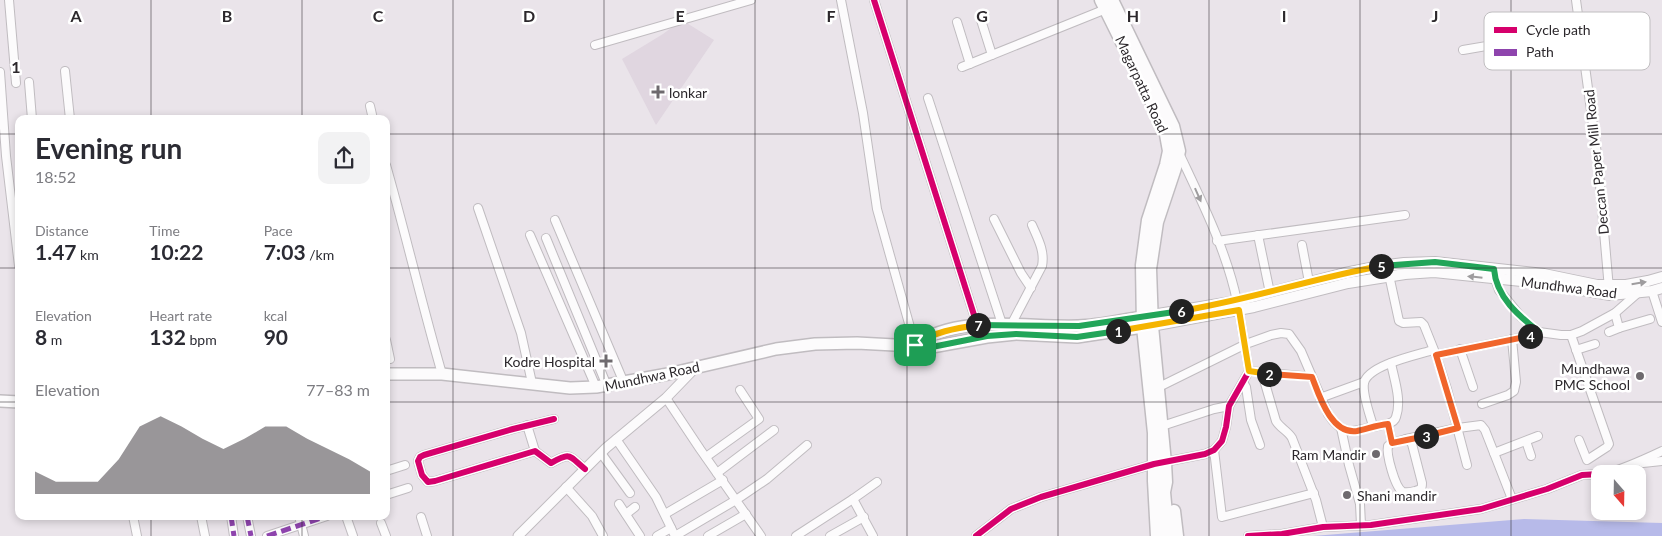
<!DOCTYPE html>
<html lang="en">
<head>
<meta charset="utf-8">
<style>
  :root { --surface:#fff; --page:#f2f2f3; --text:#2b2b33; --muted:#7c7c81; --accent:#6e6a6e }
  body { margin:0; font-family:Lato,sans-serif; background:var(--page); color:var(--text); height:100vh; display:flex; flex-direction:column; font-size:19px; white-space:nowrap }
  * { box-sizing:border-box; margin:0 }
  p { font-size:16px; color:var(--muted) }
  .icon { flex:none; width:28px; height:28px; fill:none; stroke:currentColor; stroke-width:2; stroke-linecap:round; stroke-linejoin:round }
  .map { position:relative; flex:1; overflow:hidden }
  .drawer { position:absolute; left:15px; top:115px; width:375px; height:405px; display:flex; flex-direction:column; background:var(--surface); border-radius:10px; box-shadow:0 2px 8px #0003 }
  .drawer>* { flex:none }
  .needle { width:32px; rotate:160deg }
  .tools { position:absolute; left:1591px; top:465px; display:grid; gap:10px }
  .tools a { display:grid; place-items:center; width:55px; height:55px; border-radius:10px; background:var(--surface); box-shadow:0 2px 8px #0003; font-size:25px }
  .pin { position:absolute; display:grid; place-items:center; width:42px; height:42px; color:#fff; margin:-21px; border-radius:10px; box-shadow:0 2px 8px #0006 }
  .km { position:absolute; width:25px; height:25px; margin:-12px; border-radius:50%; background:#222; color:#fff; font-size:14px; line-height:25px; text-align:center }
  .round { display:grid; place-items:center; flex:none; width:52px; height:52px; border-radius:10px; background:var(--page) }
  .summary { display:flex; align-items:center; justify-content:space-between; height:85px; padding:0 20px }
  h1 { font-size:28px; font-weight:700; line-height:38px }
  .stats { display:grid; grid-template-columns:repeat(3,1fr); gap:8px; height:85px; padding:5px 20px }
  .stats div { display:grid; align-content:center }
  .stats b { font-size:21px; font-weight:700 }
  .stats small { font-size:14px; font-weight:400 }
  .stats p { font-size:14px }
  .chart { height:140px; padding:10px 20px }
  .chart p { display:flex; justify-content:space-between }
  .chart svg { width:100%; height:90px; margin-top:5px; fill:var(--accent); opacity:.7 }
  .map>svg:first-child { display:block }
</style>
</head>
<body>
<div class="map">
<svg width="1662" height="536" viewBox="0 0 1662 536">
  <rect width="100%" height="100%" fill="#eae4ea"/>
  <path fill="#e0d6e0" d="M682 20 714 40 656 125 622 59 663 34Z"/>
  <path fill="#b7bae9" d="M1524 519 1662 523V536H1313Z"/>
  <g fill="none" stroke-linecap="round" stroke-linejoin="round">
    <g stroke="#c0bcc0" stroke-width="10">
      <g id="minor">
        <path d="M9 0 16 83"/>
        <path d="M841 0 863 113 877 209 915 345"/>
        <path d="M874 0 981 337"/>
        <path d="M1576 0 1598 162 1609 289"/>
        <path d="M981 20 992 55"/>
        <path d="M957 22 970 64"/>
        <path d="M595 45 751 0"/>
        <path d="M1463 50 1580 30"/>
        <path d="M1510 58 1582 46"/>
        <path d="M962 67 1106 9"/>
        <path d="M65 71 70 119"/>
        <path d="M0 72 6 156 19 266"/>
        <path d="M29 82 32 119"/>
        <path d="M928 98 1002 324"/>
        <path d="M370 106 373 119"/>
        <path d="M1179 153C1201 200 1226 249 1237 301"/>
        <path d="M386 165C406 235 422 305 442 374"/>
        <path d="M478 208 521 333 532 383"/>
        <path d="M994 219 1021 273 1031 288"/>
        <path d="M555 220 624 383"/>
        <path d="M530 235 596 387"/>
        <path d="M1258 235 1270 293"/>
        <path d="M546 238 607 386"/>
        <path d="M1217 241 1405 215"/>
        <path d="M1302 245 1309 282"/>
        <path d="M1389 275 1399 321 1403 323 1421 322 1424 325 1436 355 1447 389 1467 465"/>
        <path d="M1494 276 1499 290 1521 317 1539 332 1561 335H1571L1582 331 1615 313 1639 292"/>
        <path d="M1652 291 1662 322"/>
        <path d="M1615 313 1619 328 1650 319"/>
        <path d="M1011 325 1042 266C1045 251 1038 239 1032 225"/>
        <path d="M1609 332 1619 328"/>
        <path d="M1571 335 1609 444 1607 447 1587 460 1579 440"/>
        <path d="M386 340 390 359"/>
        <path d="M1460 349 1473 387"/>
        <path d="M1576 350 1595 344"/>
        <path d="M1436 355 1529 336 1539 332"/>
        <path d="M1249 371 1312 377"/>
        <path d="M1262 373 1276 421C1280 428 1288 431 1292 438L1316 500 1323 527"/>
        <path d="M1243 382 1246 387 1251 420 1260 445"/>
        <path d="M1159 387 1246 344 1271 335 1281 333 1289 334 1301 351 1328 414C1333 422 1340 429 1349 431 1353 432 1382 425 1387 424 1391 423 1395 421 1396 417 1402 400 1394 379 1391 363"/>
        <path d="M666 398 700 449 761 536"/>
        <path d="M1320 398 1364 382"/>
        <path d="M1482 404 1508 395 1514 391 1516 382 1512 339"/>
        <path d="M554 419 513 429 424 455 420 457 418 461 422 475 428 482 435 481 535 451 551 463C571 452 568 455 585 469"/>
        <path d="M1388 424 1392 443"/>
        <path d="M527 425 535 451"/>
        <path d="M1162 426 1214 409 1229 406"/>
        <path d="M1373 426C1370 415 1362 394 1364 383 1368 365 1417 355 1433 350"/>
        <path d="M1341 428 1349 465 1360 504 1361 525"/>
        <path d="M616 439 656 497 675 536"/>
        <path d="M1406 439 1458 428 1481 425 1485 430 1512 499"/>
        <path d="M1406 439 1409 440 1412 444 1422 483C1422 489 1421 489 1415 491 1411 492 1407 493 1403 492 1395 488 1386 454 1388 446L1392 443Z"/>
        <path d="M1526 441 1531 456"/>
        <path d="M1214 450 1222 517 1314 493"/>
        <path d="M601 453 630 493"/>
        <path d="M1494 453 1538 436"/>
        <path d="M706 457 759 419 740 390"/>
        <path d="M1643 463 1662 461"/>
        <path d="M386 471 405 465"/>
        <path d="M717 473 774 430"/>
        <path d="M1604 474C1624 469 1643 460 1662 451"/>
        <path d="M566 487 592 516 603 536"/>
        <path d="M386 495 408 488"/>
        <path d="M853 499 873 536"/>
        <path d="M619 504 640 536"/>
        <path d="M626 514 635 507"/>
        <path d="M665 514 723 480"/>
        <path d="M133 516 137 536"/>
        <path d="M201 516 205 536"/>
        <path d="M231 516 234 536"/>
        <path d="M247 516 251 536"/>
        <path d="M299 516 304 536"/>
        <path d="M346 516 353 536"/>
        <path d="M421 517 427 536"/>
        <path d="M381 523 386 536"/>
        <path d="M267 536 327 516"/>
        <path d="M657 536 671 528"/>
        <path d="M675 536 736 500 767 479 807 445"/>
        <path d="M708 536 746 514"/>
        <path d="M796 536 853 499 877 482"/>
        <path d="M830 536 864 517"/>
        <path d="M976 536 1011 509 1041 497 1154 464 1205 454 1214 450 1222 441 1226 427 1229 406 1249 371 1239 310"/>
        <path d="M1248 536 1282 534 1323 527 1371 525 1481 509 1547 489 1582 475 1600 474"/>
      </g>
    </g>
    <g stroke="#c0bcc0" stroke-width="11">
      <path id="tertiary" d="M518 536 606 448 666 398 696 367"/>
    </g>
    <g stroke="#c0bcc0" stroke-width="12">
      <g id="secondary">
        <path d="M1146 316 1237 301 1345 273 1380 266 1404 263 1435 262 1544 274 1597 285H1626L1648 281 1662 277"/>
        <path d="M1146 327 1254 307 1348 283 1405 274 1434 272 1542 283 1610 295 1652 291 1662 288"/>
      </g>
    </g>
    <g stroke="#c0bcc0" stroke-width="14">
      <g id="primary">
        <path d="M915 345C959 313 1027 328 1078 326 1099 326 1121 320 1143 317"/>
        <path d="M386 374H442L570 388 596 387 668 374 776 349 815 344 857 343 932 347 987 337 1016 334 1077 337 1143 327"/>
        <path d="M0 401 19 402"/>
      </g>
    </g>
    <g stroke="#c0bcc0" stroke-width="15">
      <g id="trunk">
        <path d="M1101 0 1165 129 1169 151 1166 165 1148 220 1142 265 1143 327 1154 433V481L1157 536"/>
        <path d="M1112 0 1173 126 1179 151 1175 168 1157 222 1150 269 1152 326 1165 463 1166 482 1164 492 1168 536"/>
        <path d="M1174 511 1177 536"/>
      </g>
    </g>
    <use href="#minor" stroke="#fcfbfc" stroke-width="8"/>
    <use href="#tertiary" stroke="#fcfbfc" stroke-width="9"/>
    <use href="#secondary" stroke="#fcfbfc" stroke-width="10"/>
    <use href="#primary" stroke="#fcfbfc" stroke-width="11"/>
    <use href="#trunk" stroke="#fcfbfc" stroke-width="12"/>
    <g stroke="#8e44ad" stroke-width="5" stroke-dasharray="10 5" stroke-linecap="butt">
      <path d="M1406 439 1458 428"/>
      <path d="M231 516 234 536"/>
      <path d="M247 516 251 536"/>
      <path d="M267 536 327 516"/>
    </g>
    <g stroke="#fff" stroke-width="9">
      <g id="cycleway">
        <path d="M874 0 981 337"/>
        <path d="M554 419 513 429 424 455 420 457 418 461 422 475 428 482 435 481 535 451 551 463C571 452 568 455 585 469"/>
        <path d="M976 536 1011 509 1041 497 1154 464 1205 454 1214 450 1222 441 1226 427 1229 406 1249 371 1239 310"/>
        <path d="M1248 536 1282 534 1323 527 1371 525 1481 509 1547 489 1582 475 1600 474"/>
      </g>
    </g>
    <use href="#cycleway" stroke="#d6006c" stroke-width="6"/>
  </g>
  <defs><path id="oneway-solid" d="M-6-.8H1V-3.2L6.5 0L1 3.2V.8H-6Z" transform="scale(1.25)"/></defs>
  <g fill="#9e9c9e">
    <use href="#oneway-solid" transform="translate(1198 195) rotate(66)"/>
    <use href="#oneway-solid" transform="translate(1475 277) rotate(-174)"/>
    <use href="#oneway-solid" transform="translate(1639 283) rotate(-9)"/>
  </g>
  <g fill="none" stroke-linecap="round" stroke-linejoin="round">
    <g stroke="#fff" stroke-width="10">
      <path id="split-1" d="M915 345 932 347 987 336 1016 334 1077 337 1118 331"/>
    </g>
    <g stroke="#fff" stroke-width="10">
      <path id="split-2" d="M1118 331 1239 310 1249 371 1269 374"/>
    </g>
    <g stroke="#fff" stroke-width="10">
      <path id="split-3" d="M1269 374 1312 377C1319 395 1331 435 1357 431 1367 429 1377 425 1388 424L1392 443 1426 436"/>
    </g>
    <g stroke="#fff" stroke-width="10">
      <path id="split-4" d="M1426 436 1458 428 1436 355 1530 336"/>
    </g>
    <g stroke="#fff" stroke-width="10">
      <path id="split-5" d="M1381 266 1435 262 1494 269C1496 297 1519 316 1539 332L1530 336"/>
    </g>
    <g stroke="#fff" stroke-width="10">
      <path id="split-6" d="M1181 311C1249 300 1314 278 1381 266"/>
    </g>
    <g stroke="#fff" stroke-width="10">
      <path id="split-7" d="M978 325 1079 326 1181 311"/>
    </g>
    <g stroke="#fff" stroke-width="10">
      <path id="split-8" d="M915 345C933 332 956 328 978 325"/>
    </g>
    <use href="#split-1" stroke="#22a559" stroke-width="6"/>
    <use href="#split-2" stroke="#f5b400" stroke-width="6"/>
    <use href="#split-3" stroke="#f0652b" stroke-width="6"/>
    <use href="#split-4" stroke="#f0652b" stroke-width="6"/>
    <use href="#split-5" stroke="#22a559" stroke-width="6"/>
    <use href="#split-6" stroke="#f5b400" stroke-width="6"/>
    <use href="#split-7" stroke="#22a559" stroke-width="6"/>
    <use href="#split-8" stroke="#f5b400" stroke-width="6"/>
  </g>
  <path fill="none" stroke="#2c282c" stroke-width="1" stroke-opacity="0.55" d="M151 0V119M302 0V119M453 0V536M604 0V536M755 0V536M907 0V536M1058 0V536M1209 0V536M1360 0V536M1511 0V536M0 134H19M386 134H1662M0 268H19M386 268H1662M0 402H19M386 402H1662M151 516V536M302 516V536"/>
  <g fill="#6e6a6e" stroke="#fff" stroke-width="2">
    <path d="M655.5 84.5h5v5h5v5h-5v5h-5v-5h-5v-5h5z"/>
    <path d="M603.5 353.5h5v5h5v5h-5v5h-5v-5h-5v-5h5z"/>
    <circle cx="1640" cy="376" r="5"/>
    <circle cx="1376" cy="454" r="5"/>
    <circle cx="1347" cy="495" r="5"/>
  </g>
  <g text-anchor="middle" dominant-baseline="central" stroke-width="5" stroke-linejoin="round" paint-order="stroke">
    <g font-size="14" fill="#2c282c" stroke="#fff">
      <text transform="translate(1142 84) rotate(65)">Magarpatta Road</text>
      <text transform="translate(1596 162) rotate(-96)">Deccan Paper Mill Road</text>
      <text transform="translate(1569 287) rotate(7)">Mundhwa Road</text>
      <text transform="translate(652 376) rotate(-12)">Mundhwa Road</text>
    </g>
    <g font-size="14" fill="#2c282c" stroke="#fff" text-anchor="end">
      <text x="669" y="92" text-anchor="start">lonkar</text>
      <text x="595" y="361">Kodre Hospital</text>
      <text x="1630" y="368">Mundhawa<tspan x="1630" dy="16">PMC School</tspan></text>
      <text x="1366" y="454">Ram Mandir</text>
      <text x="1357" y="495" text-anchor="start">Shani mandir</text>
    </g>
  </g>
  <rect x="1484" y="12" width="166" height="58" rx="8" fill="#fff" stroke="#c0bec0" stroke-width="1"/>
  <rect x="1494" y="27" width="23" height="6" fill="#d6006c"/>
  <rect x="1494" y="49" width="23" height="7" fill="#8e44ad"/>
  <g font-size="14" fill="#2c282c">
    <text x="1526" y="35">Cycle path</text>
    <text x="1526" y="57">Path</text>
  </g>
  <g font-size="16" text-anchor="middle" font-weight="bold" fill="#2c282c" stroke="#fff" stroke-width="5" stroke-linejoin="round" paint-order="stroke">
    <text x="76" y="22">A</text>
    <text x="227" y="22">B</text>
    <text x="378" y="22">C</text>
    <text x="529" y="22">D</text>
    <text x="680" y="22">E</text>
    <text x="831" y="22">F</text>
    <text x="982" y="22">G</text>
    <text x="1133" y="22">H</text>
    <text x="1284" y="22">I</text>
    <text x="1435" y="22">J</text>
    <text x="16" y="73">1</text>
  </g>
</svg>
<div class="tools">
<a><svg class="needle" viewBox="-14 -14 28 28"><path d="M0-13l5 13h-10z" fill="#e53935"/><path d="M0 13l5-13h-10z" fill="#7c7c81"/></svg></a>
</div>
<div class="pin" style="left:915px;top:345px;background:#1e9e55"><svg class="icon" aria-label="arrive" viewBox="0 0 24 24"><path d="M6 21V4h12l-3 4 3 4H6"/></svg></div>
<b class="km" style="left:1118px;top:331px">1</b>
<b class="km" style="left:1269px;top:374px">2</b>
<b class="km" style="left:1426px;top:436px">3</b>
<b class="km" style="left:1530px;top:336px">4</b>
<b class="km" style="left:1381px;top:266px">5</b>
<b class="km" style="left:1181px;top:311px">6</b>
<b class="km" style="left:978px;top:325px">7</b>
<section class="drawer">
<div class="summary"><div><h1>Evening run</h1><p>18:52</p></div><a class="round"><svg class="icon" aria-label="share" viewBox="0 0 24 24"><path d="M12 15V3M7 8l5-5 5 5M5 13v7h14v-7"/></svg></a></div>
<div class="stats">
<div><p>Distance</p><b>1.47<small> km</small></b></div>
<div><p>Time</p><b>10:22</b></div>
<div><p>Pace</p><b>7:03<small> /km</small></b></div>
</div>
<div class="stats">
<div><p>Elevation</p><b>8<small> m</small></b></div>
<div><p>Heart rate</p><b>132<small> bpm</small></b></div>
<div><p>kcal</p><b>90</b></div>
</div>
<div class="chart"><p><span>Elevation</span>77–83 m</p>
<svg viewBox="0 0 160 44" preserveAspectRatio="none"><path d="M0 44V33L10 38L20 38L30 38L40 27L50 11L60 6L70 11L80 17L90 22L100 17L110 11L120 11L130 17L140 22L150 27L160 33V44z"/></svg>
</div>
</section>
</div>
</body>
</html>
